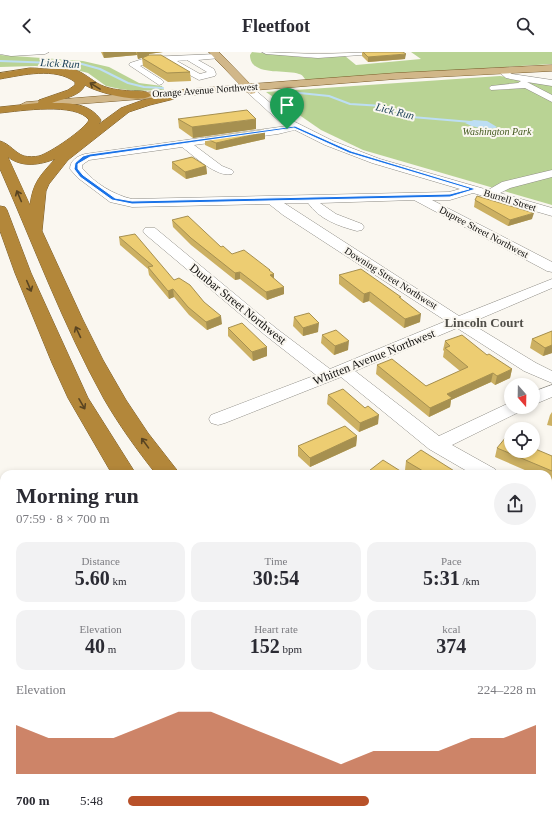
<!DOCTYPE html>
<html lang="en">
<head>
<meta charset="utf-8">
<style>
  :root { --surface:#fff; --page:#f2f2f3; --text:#2b2b33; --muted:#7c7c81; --accent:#b85129 }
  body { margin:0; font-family:"Times New Roman",serif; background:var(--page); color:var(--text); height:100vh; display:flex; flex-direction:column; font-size:15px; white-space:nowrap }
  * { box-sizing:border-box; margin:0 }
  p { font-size:13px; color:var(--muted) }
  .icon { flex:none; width:22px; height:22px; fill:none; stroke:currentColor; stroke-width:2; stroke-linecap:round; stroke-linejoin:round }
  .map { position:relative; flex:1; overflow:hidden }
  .side { position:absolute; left:0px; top:418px; width:552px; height:354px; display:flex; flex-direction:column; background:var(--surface); border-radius:12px 12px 0 0; box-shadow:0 2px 6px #0003 }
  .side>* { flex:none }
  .needle { width:26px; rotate:160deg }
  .tools { position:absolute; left:504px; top:326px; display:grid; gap:8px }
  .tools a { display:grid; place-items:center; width:36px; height:36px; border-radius:50%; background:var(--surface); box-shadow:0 2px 6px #0003; font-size:20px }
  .pin { position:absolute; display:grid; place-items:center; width:34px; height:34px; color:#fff; margin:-41px -17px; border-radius:50% 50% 50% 0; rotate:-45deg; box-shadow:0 0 4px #0007 }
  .pin .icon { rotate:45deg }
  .round { display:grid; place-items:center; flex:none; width:42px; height:42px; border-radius:21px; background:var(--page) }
  .summary { display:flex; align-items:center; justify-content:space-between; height:68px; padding:0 16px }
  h1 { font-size:22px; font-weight:700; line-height:30px }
  .stats { display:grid; grid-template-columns:repeat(3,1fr); gap:6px; height:68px; padding:4px 16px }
  .stats div { display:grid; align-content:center; border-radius:10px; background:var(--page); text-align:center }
  .stats b { font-size:20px; font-weight:700 }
  .stats small { font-size:11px; font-weight:400 }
  .stats p { font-size:11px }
  .chart { height:112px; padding:8px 16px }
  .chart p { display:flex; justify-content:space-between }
  .chart svg { width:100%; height:72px; margin-top:4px; fill:var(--accent); opacity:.7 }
  ul { padding:0 16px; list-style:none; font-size:13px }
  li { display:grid; grid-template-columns:64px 48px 1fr; align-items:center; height:30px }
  li i { height:10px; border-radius:5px; background:var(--accent) }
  header { display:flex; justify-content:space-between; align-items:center; height:52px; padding:0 16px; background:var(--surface); font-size:18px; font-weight:700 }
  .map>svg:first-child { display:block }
</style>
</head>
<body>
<header><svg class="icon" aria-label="back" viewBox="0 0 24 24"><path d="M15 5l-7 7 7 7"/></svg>Fleetfoot<svg class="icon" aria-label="search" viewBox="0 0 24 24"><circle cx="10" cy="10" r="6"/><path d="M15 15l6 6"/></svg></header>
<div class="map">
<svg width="552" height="772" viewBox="0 0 552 772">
  <rect width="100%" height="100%" fill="#faf7f0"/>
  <g fill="#b9d394">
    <path d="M252 0 311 6 345 4 356 13 421 7 411 0H552V12L306 28C304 26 302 22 299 22 286 17 250 25 250 3Z"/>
    <path d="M0 3 83 9 109 15 139 31 162 34 164 38 135 39 120 37 106 34 88 21 69 16 35 14 0 15Z"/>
    <path d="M500 24 552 32V153L363 98 321 78 266 40Z"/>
  </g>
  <path fill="#bddef4" d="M474 68 487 69 497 75C490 80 473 75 465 71Z"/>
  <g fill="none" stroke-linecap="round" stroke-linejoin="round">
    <g stroke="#bddef4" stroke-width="2">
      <path d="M0 9 82 12 100 17 128 31 144 35 163 36"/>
      <path d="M290 40 329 44 350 52 383 54 412 65 471 70"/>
    </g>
    <g stroke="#8e8c85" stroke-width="1">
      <g id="minor">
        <path d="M0 0H49L45 2 11 4 0 2Z"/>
        <path d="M262 0 318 2 379 0 375 2 318 6 266 2Z"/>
        <path d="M217 2H220L221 4 220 6 198 8 214 17 216 22 215 24 199 28 165 10H150L140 14 162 28 164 30 162 32 159 33 129 13 130 11 149 5ZM187 8 207 20 200 22 177 9Z"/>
        <path d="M503 17 512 22 552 28V34L527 30 552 43V50L525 36 491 38 489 36 491 34 518 31 521 29 506 26 499 20Z"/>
        <path d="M251 36 254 37 289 67 333 89 380 107 488 138 502 130 552 118V125L510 136 500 141 552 156V164L473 141 450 148H432L552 210V220L547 219 414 148 320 151 336 162 362 172 364 175 362 178 357 179C338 174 319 167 308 151H284L459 264 552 227V236L470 271 536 311 552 319V331L524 319 457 276 355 319 439 384 509 351 511 350V355H524L521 359 452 393 495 417 498 422H472L429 397 341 325 225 371 218 373 211 371 209 367 211 363 316 323 265 283 145 182 143 179 145 176H155L277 277 330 317 446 269 283 163 269 152 132 155 110 150 78 126 70 117C70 109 77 104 85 102L287 74 281 71 248 41 246 39 248 37ZM295 78 325 93 372 111 460 137 449 140 132 147C114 143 94 131 82 116V113L89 108 182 95C194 104 217 126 232 122L234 120 232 118 222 114 194 93 278 82Z"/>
        <path d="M552 333V345L533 353V340Z"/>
        <path d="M548 441 552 442V456L548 455Z"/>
        <path d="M548 478 552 479V496L548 495Z"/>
      </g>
    </g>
    <g stroke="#7a5d2a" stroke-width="1">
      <path id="major" d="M209 0H219L250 32 396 21 552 13V19L396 27 256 38 255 41 251 42 245 39 26 56 20 53 26 50 240 33Z"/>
    </g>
    <g stroke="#7a5d2a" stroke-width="1">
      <g id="highway">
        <path d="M30 16C43 16 58 19 70 16 81 19 88 25 97 31 107 37 119 38 131 39 137 39 147 38 151 43 143 53 95 40 85 33 81 44 62 47 52 51 71 51 89 51 101 68L99 72 121 56 143 48 170 42 175 45 174 47 150 53 129 60 68 108 49 132 46 139 42 179 83 268 103 308 126 348 148 381 180 422H156C137 398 119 373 104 347 63 273 34 194 0 117V89C10 92 15 101 24 104 28 105 35 105 39 104 50 101 85 77 89 68 76 50 20 59 0 61V55L38 51 39 48 68 38 75 33V30C55 15 23 23 0 27V21ZM8 105C22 116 40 113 55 107 40 124 33 130 30 153Z"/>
        <path d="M0 154 5 155 7 158 31 221 88 346 136 422H112L68 346 52 311 15 221 0 179Z"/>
        <path d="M418 768H456L457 772H419Z"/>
        <path d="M506 768H544L545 772H507Z"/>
      </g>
    </g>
    <use href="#minor" fill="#fff" fill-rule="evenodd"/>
    <use href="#major" fill="#d1b789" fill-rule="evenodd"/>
    <use href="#highway" fill="#b3873a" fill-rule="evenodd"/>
  </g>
  <g fill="#ccb062">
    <path d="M101 0H163L149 2V3L190 20 191 29 168 30 143 14 142 6 144 5 138 7 137 3 104 6Z"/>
    <path d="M362 0 405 7 368 10 362 4Z"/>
    <path d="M178 67 256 77 193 86 179 76Z"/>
    <path d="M205 86 265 87 216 98 205 93Z"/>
    <path d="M172 110 206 114 207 122 186 127 172 117Z"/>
    <path d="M475 148 532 167 508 174 474 155Z"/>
    <path d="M172 168 221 195 232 202 270 218V219L274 222V227L284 242 267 248 240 227 235 228 191 193 173 175Z"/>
    <path d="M119 185 174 228 222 272 207 278 189 263 174 245 169 247 149 223 148 217 120 193Z"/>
    <path d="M339 223 401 247 420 270 404 276 369 249 363 251 339 232Z"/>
    <path d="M294 265 318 280 303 284 293 274Z"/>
    <path d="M228 276 267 304 253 309 228 284Z"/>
    <path d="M552 279V301L543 304 530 296 532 287Z"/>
    <path d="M322 283 348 298 334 303 321 291Z"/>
    <path d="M445 289 487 303 512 317 510 326 495 333 491 330 451 348 450 355 429 365 376 322 377 313 426 334 460 319 443 305 444 299 443 298Z"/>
    <path d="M328 343 378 372 359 380 327 352Z"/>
    <path d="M552 360V374L547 373 550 363Z"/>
    <path d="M357 384 356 394 310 415 298 404V394Z"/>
    <path d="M497 396 552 404V430L548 428V422H534L495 405Z"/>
    <path d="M406 409 459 422H411L405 418Z"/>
    <path d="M548 493 552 495V556L548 555Z"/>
    <path d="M97 768H156L158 772H99Z"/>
  </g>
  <g fill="#a69050">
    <path d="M103 0H136L137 3 104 6Z"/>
    <path d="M137 0H163L149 2V4L138 7Z"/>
    <path d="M406 2 405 7 368 10V5Z"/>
    <path d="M256 67V77L193 86 192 75Z"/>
    <path d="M265 80V87L216 98V91Z"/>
    <path d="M206 114 207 122 186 127 185 120Z"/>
    <path d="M534 161 532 167 508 174 510 168Z"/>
    <path d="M269 218H270V223L274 222V229L270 230Z"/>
    <path d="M240 220V227L235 228V221Z"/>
    <path d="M284 235V242L267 248 266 240Z"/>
    <path d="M173 237 174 245 169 247 168 239Z"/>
    <path d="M370 240 369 249 363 251 364 242Z"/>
    <path d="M421 262 420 270 404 276 405 267Z"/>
    <path d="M221 264 222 272 207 278 206 270Z"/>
    <path d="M319 271 318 280 303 284V276Z"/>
    <path d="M349 289 348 298 334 303 335 294Z"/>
    <path d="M552 293V301L543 304 545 296Z"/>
    <path d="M267 295V304L253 309 252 300Z"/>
    <path d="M512 317 510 326 495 333 497 324Z"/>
    <path d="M493 321 491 330 451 348 450 355 429 365 430 356 447 342Z"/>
    <path d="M379 363 378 372 359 380 360 371Z"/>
    <path d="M357 384 356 394 310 415V406Z"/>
    <path d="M4 644V665L0 667V646Z"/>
  </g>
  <g fill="#edcd72" stroke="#a69050">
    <path d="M363 0H403L406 2 368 5Z"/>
    <path d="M149 3H161L190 20 167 21 142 6Z"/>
    <path d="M247 58 256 67 192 75 178 67Z"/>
    <path d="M264 78 265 80 216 91 205 86Z"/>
    <path d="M192 105 206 114 185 120 172 110Z"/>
    <path d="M477 144 534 161 510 168 475 148Z"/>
    <path d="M188 164 221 195 223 194 232 202 244 198 270 218H269L274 222 270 223 284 235 266 240 240 220 235 221 191 186 172 168Z"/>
    <path d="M135 182 174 228 179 226 190 233 204 250 221 264 206 270 188 255 173 237 168 239 148 215 153 214 119 185Z"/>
    <path d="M361 217 401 245H399L421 262 405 267 370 240 364 242 339 223Z"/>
    <path d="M309 261 319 271 303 276 294 265Z"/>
    <path d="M242 271 267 295 252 300 228 276Z"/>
    <path d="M336 278 349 289 335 294 322 283Z"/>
    <path d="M552 279V293L545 296 532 287Z"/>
    <path d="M462 283 487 303 489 302 512 317 497 324 493 321 447 342 452 346 430 356 377 313 392 307 426 334 468 315 445 296 450 294 445 289Z"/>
    <path d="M343 337 365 356 368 354 379 363 360 371 328 343Z"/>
    <path d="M345 374 357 384 310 406 298 394Z"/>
    <path d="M506 385 511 387V399H533V396L552 404V419L497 396Z"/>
    <path d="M421 398 459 422H428L406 409Z"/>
    <path d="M383 408 402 420 399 422H365Z"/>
    <path d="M548 493 552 495V536L548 534Z"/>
    <path d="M0 630 4 639V644L0 646Z"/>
    <path d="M12 768H53L55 772H13Z"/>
    <path d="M99 768H156L158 772H101Z"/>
  </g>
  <defs><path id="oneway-shaft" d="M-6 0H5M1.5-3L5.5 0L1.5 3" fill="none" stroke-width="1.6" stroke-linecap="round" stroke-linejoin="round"/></defs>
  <g stroke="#594421">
    <use href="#oneway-shaft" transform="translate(95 34) rotate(-148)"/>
    <use href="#oneway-shaft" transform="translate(19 144) rotate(-113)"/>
    <use href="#oneway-shaft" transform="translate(29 234) rotate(67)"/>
    <use href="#oneway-shaft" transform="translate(78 280) rotate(-115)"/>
    <use href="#oneway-shaft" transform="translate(82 352) rotate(60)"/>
    <use href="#oneway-shaft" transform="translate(145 391) rotate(-126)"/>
  </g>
  <path fill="#1a73e8" stroke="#fff" fill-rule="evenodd" d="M295 74 351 99 476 137 450 145 132 152 112 148 80 125 74 117 75 111 83 104 90 102ZM294 76 349 101 469 137 450 142 132 149 115 146 83 123 78 117V112L90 105Z"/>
  <g text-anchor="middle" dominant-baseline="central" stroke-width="4" stroke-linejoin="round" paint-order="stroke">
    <g font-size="10" fill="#0f0e0c" stroke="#faf7f0">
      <text transform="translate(205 38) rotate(-4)">Orange Avenue Northwest</text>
      <text transform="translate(510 148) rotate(17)">Burrell Street</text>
      <text transform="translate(484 180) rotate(28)">Dupree Street Northwest</text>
      <text transform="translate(391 226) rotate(32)">Downing Street Northwest</text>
    </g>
    <g font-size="10" font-style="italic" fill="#43591e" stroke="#faf7f0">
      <text x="497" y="79">Washington Park</text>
    </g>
    <g font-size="11" font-style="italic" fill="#173d54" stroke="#faf7f0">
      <text transform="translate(60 11) rotate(3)">Lick Run</text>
      <text transform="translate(395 59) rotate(14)">Lick Run</text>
    </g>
    <g font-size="12" fill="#0f0e0c" stroke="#faf7f0">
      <text transform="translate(238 252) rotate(39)">Dunbar Street Northwest</text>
      <text transform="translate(374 305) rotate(-22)">Whitten Avenue Northwest</text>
    </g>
    <g font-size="13" font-weight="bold" fill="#514f49" stroke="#faf7f0">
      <text x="484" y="270">Lincoln Court</text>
    </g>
  </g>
</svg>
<div class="tools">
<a><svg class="needle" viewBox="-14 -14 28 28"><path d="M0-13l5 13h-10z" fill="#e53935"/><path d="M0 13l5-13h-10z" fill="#7c7c81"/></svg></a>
<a><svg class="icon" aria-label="locate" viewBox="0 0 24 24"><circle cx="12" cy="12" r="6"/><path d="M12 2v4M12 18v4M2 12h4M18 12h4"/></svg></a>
</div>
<div class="pin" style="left:287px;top:77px;background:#1e9e55"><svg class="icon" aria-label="arrive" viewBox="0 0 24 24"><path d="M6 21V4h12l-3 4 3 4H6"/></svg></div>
<section class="side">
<div class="summary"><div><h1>Morning run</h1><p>07:59 · 8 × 700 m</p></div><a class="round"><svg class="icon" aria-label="share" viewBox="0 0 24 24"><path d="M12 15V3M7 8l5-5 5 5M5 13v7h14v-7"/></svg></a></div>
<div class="stats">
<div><p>Distance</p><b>5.60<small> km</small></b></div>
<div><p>Time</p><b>30:54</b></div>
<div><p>Pace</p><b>5:31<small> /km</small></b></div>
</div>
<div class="stats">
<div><p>Elevation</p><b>40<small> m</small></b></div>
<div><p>Heart rate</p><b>152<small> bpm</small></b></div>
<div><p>kcal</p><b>374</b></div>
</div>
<div class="chart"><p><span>Elevation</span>224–228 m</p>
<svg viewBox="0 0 160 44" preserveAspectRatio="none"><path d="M0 44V14L10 22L20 22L30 22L40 14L50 6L60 6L70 14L80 22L90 30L100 38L110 30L120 30L130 30L140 22L150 22L160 14V44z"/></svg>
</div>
<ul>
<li><b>700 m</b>5:48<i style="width:59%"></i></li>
</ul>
</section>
</div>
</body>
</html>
